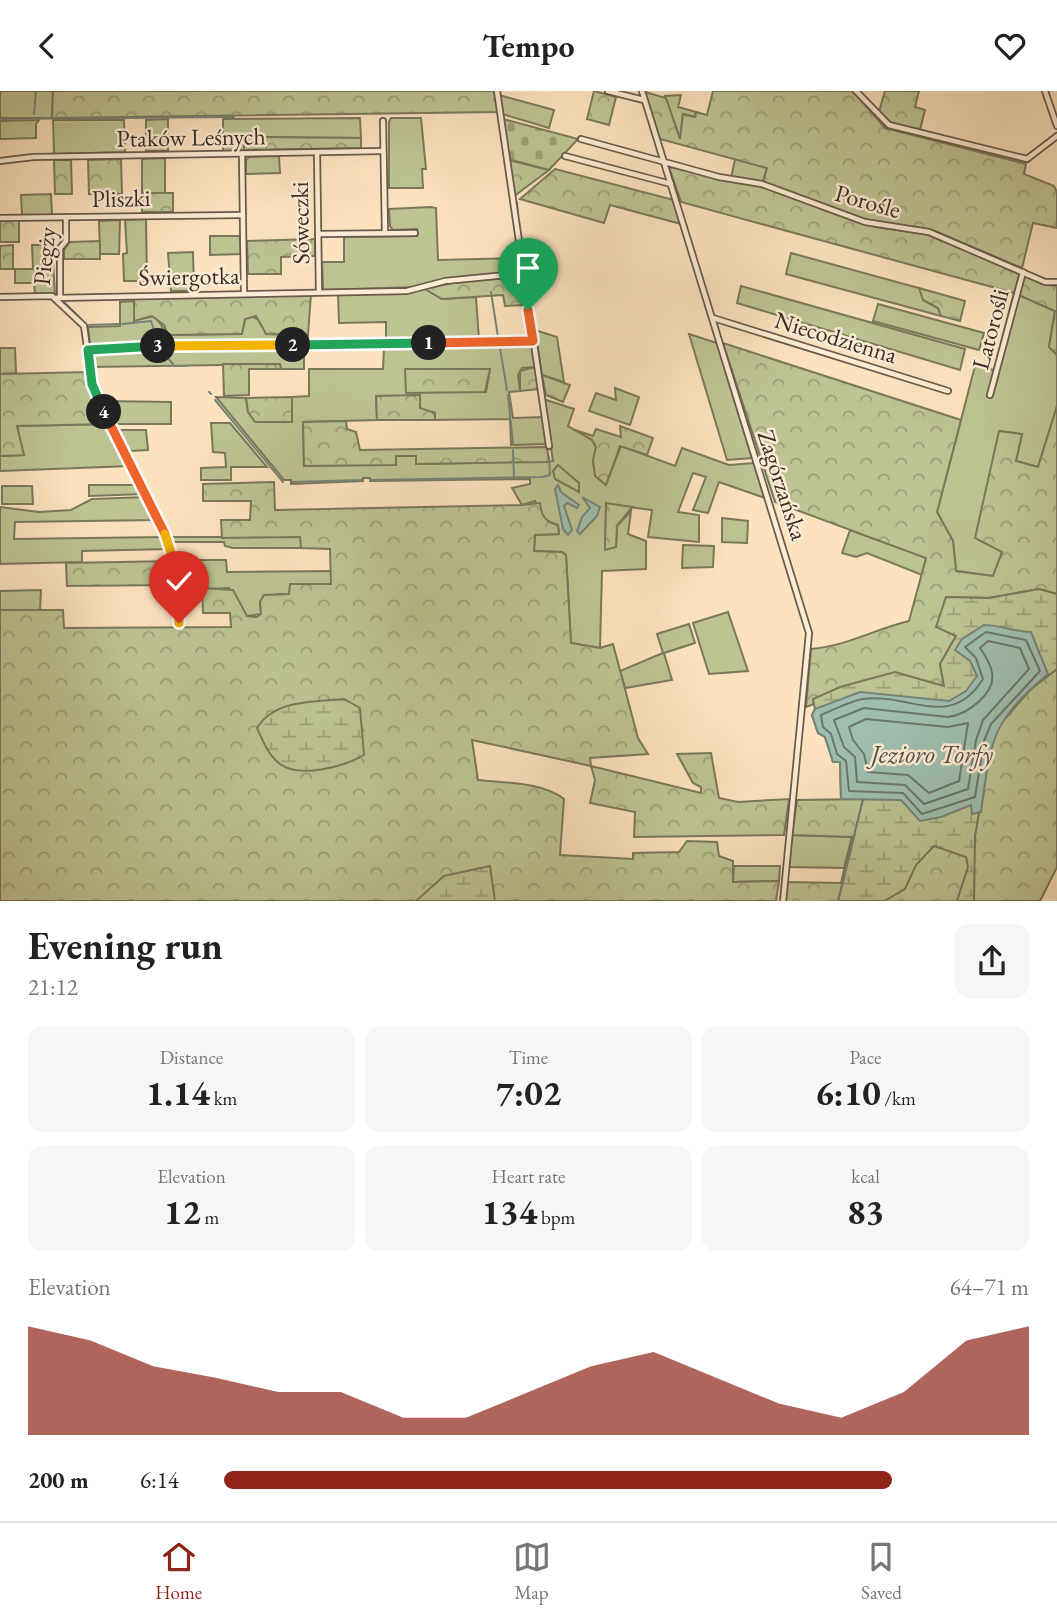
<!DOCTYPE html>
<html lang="en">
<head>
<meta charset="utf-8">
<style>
  :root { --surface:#fff; --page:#f6f6f6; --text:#222; --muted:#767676; --line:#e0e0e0; --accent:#8f2418 }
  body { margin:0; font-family:"EB Garamond",serif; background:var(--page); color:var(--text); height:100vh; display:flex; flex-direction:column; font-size:26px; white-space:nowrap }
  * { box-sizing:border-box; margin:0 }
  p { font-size:23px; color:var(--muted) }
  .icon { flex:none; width:38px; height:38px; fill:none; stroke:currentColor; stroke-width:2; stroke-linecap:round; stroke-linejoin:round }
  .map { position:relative; height:810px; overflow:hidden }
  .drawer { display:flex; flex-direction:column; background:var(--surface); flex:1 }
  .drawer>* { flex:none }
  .pin { position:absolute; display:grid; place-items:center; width:60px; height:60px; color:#fff; margin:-72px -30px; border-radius:50% 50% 50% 0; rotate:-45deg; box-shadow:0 0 7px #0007 }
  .pin .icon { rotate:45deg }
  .km { position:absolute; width:35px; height:35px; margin:-18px; border-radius:50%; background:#222; color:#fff; font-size:19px; line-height:35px; text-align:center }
  .round { display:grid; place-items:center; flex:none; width:74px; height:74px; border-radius:14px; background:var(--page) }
  .headline { display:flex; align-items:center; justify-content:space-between; height:119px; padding:0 28px }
  h1 { font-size:38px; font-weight:700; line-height:52px }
  .stats { display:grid; grid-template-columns:repeat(3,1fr); gap:10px; height:119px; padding:7px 28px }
  .stats div { display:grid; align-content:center; border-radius:14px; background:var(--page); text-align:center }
  .stats b { font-size:35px; font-weight:700 }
  .stats small { font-size:19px; font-weight:400 }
  .stats p { font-size:19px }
  .chart { height:196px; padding:14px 28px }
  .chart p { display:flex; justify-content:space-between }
  .chart svg { width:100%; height:126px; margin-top:7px; fill:var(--accent); opacity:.7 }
  ul { padding:0 28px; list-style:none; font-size:23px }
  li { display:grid; grid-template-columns:112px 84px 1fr; align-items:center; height:52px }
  li i { height:18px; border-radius:9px; background:var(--accent) }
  header { display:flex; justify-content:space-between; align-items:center; height:91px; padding:0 28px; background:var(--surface); font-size:32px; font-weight:700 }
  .dock { display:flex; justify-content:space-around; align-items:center; height:98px; border-top:2px solid var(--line); background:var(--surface); font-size:19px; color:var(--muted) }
  .dock a { display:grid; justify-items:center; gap:4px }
  .dock .on { color:var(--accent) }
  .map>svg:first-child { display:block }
</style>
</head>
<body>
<header><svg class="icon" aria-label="back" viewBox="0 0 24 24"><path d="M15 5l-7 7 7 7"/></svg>Tempo<svg class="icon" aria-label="heart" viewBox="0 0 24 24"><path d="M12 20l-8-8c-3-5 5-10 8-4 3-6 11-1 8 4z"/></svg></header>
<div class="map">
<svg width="1057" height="811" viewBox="0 0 1057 811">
  <defs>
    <pattern id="forest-crowns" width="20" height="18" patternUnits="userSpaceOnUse" patternTransform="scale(1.75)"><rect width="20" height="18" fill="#bdc393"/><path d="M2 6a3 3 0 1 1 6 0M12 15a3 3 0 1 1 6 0" fill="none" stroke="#9b9f78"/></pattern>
    <pattern id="wetland-marsh" width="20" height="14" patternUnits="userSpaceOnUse" patternTransform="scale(1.75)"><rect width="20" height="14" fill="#bdc393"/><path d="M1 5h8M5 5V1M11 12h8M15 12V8" fill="none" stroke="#9b9f78"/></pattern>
    <pattern id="cemetery-stones" width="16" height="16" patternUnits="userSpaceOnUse" patternTransform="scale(1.75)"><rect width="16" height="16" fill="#bdc393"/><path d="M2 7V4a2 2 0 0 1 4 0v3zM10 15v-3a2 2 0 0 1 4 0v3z" fill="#9b9f78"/></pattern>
  </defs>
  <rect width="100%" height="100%" fill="#fce2bf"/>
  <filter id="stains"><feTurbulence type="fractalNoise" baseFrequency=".00286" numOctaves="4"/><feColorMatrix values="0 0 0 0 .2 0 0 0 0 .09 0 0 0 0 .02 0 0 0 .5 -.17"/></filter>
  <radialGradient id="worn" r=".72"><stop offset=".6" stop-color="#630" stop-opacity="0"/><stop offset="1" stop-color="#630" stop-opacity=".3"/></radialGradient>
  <g fill="#bdc393" stroke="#7a785c" stroke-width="2" fill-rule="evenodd">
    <path d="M0 0H53L52 27H0Z"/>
    <path d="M499 4 554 19 549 37 502 23Z"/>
    <path d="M681 4 678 16 696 21 695 26 683 23 680 48 665 5Z"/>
    <path d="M360 27 361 47 244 46V59L223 60V28Z"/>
    <path d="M391 27H421L426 78H422L423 97H389V31Z"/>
    <path d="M168 28V60H146V29Z"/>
    <path d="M39 29 36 33V47L0 48V30Z"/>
    <path d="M53 29H124L125 61 54 63Z"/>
    <path d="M279 65 280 82 246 83V69L249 66Z"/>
    <path d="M165 67V102H142V68Z"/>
    <path d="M735 68 767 77 763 91 731 87Z"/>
    <path d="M51 103 52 124H22L21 104Z"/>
    <path d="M431 116 436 117 438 169 518 167 517 177 504 183 418 196 323 199 322 171H344V146L417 145V138L393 139 390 135 389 118Z"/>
    <path d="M146 128 147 190H124L123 163 127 162 125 129Z"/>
    <path d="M120 129 119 163H100L99 130Z"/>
    <path d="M210 145H240L241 163 210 164Z"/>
    <path d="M32 154H52L55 203H35L34 192H15V178H33Z"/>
    <path d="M193 161 194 200H171L168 162Z"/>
    <path d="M791 162 919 197 925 210 938 217 941 225 786 183Z"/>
    <path d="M741 195 965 258 960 279 737 212Z"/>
    <path d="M425 198 442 208 476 206 479 249 386 250V231L339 232 338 203Z"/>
    <path d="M1014 202 1055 220 1049 256 1057 264V315L1038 376 1016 370 1022 343 999 340 1002 461 993 485 956 480 953 450 937 421 975 275 994 279Z"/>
    <path d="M134 210V229L155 225 168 244 231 243 244 235 245 228 251 225 261 230 266 243 308 244 307 249 115 256H94L90 253 88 236 120 235V211Z"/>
    <path d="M878 213 984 242 979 259 873 230Z"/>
    <path d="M535 239 557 246 564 291 542 284Z"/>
    <path d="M689 243 717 252 752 367 727 369Z"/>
    <path d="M528 254 532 256 535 276 522 277 518 284 520 300 509 301 513 327 543 326 547 353 511 354 510 328 435 329V322L376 305 377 329 303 331 304 375 396 373V365H416L417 373 553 370 544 311 546 309 574 318 568 335 592 349 596 356 593 373 606 393 621 355 675 375 682 357 729 374 754 372 765 407 719 391 708 422 693 419 706 386 693 382 678 421 699 424V451L648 446 652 419 606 413 605 458 616 456 617 435 631 420 628 443 646 450V478L602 480 600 557 571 552 566 464 562 461 534 460 535 444 559 443 558 434 545 429 535 410 522 414 512 397 530 393V388L370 390V387H363V390L291 393V389H284L216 306 246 307 248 321 292 330V306L309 305V278H383L384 256ZM490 278 486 301 405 279Z"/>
    <path d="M304 256V278H281L280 273 92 276 91 266 94 261Z"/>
    <path d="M0 257H15L16 282 0 283Z"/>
    <path d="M615 297 639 306 630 334 589 320 596 302 616 309Z"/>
    <path d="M104 310 171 311V333H114L102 312Z"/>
    <path d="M211 332H230L267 376H231V389H201V377L226 376 225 362 213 361Z"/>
    <path d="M108 333 130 375 0 380V365L23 364 17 335Z"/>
    <path d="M117 339H146L148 359 128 360Z"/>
    <path d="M89 394H140L144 403 89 405Z"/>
    <path d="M2 395H32L33 413H2Z"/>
    <path d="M146 406 157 429 15 431 14 448 164 446 168 458 82 460V471L0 473V416L39 421 71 419 92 408Z"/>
    <path d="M722 427 748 430 747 452 722 451Z"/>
    <path d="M850 439 927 467 922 484 867 462 856 466 842 462Z"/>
    <path d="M170 446H301V457H233L225 455 224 451H172Z"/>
    <path d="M683 454 714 455 713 476 682 477Z"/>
    <path d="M178 469H226L227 481 331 480V493H291L289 504 278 503 260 511 261 523 247 525 229 497 182 499Z"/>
    <path d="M41 499 40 519H0V500Z"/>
    <path d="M728 521 748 580 709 583 693 532Z"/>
    <path d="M689 533 695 552 664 562 672 589 625 597 620 580 663 562 657 543Z"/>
    <path d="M792 744 852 746 844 777 787 776Z"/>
    <path d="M734 775H780L779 790 733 791Z"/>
  </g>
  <g fill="url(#forest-crowns)" stroke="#7a785c" stroke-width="2">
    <path d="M53 0H495L498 21 52 27Z"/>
    <path d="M594 0 616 6 609 34 587 28Z"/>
    <path d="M713 0H853L885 37 1026 73 1024 83 1054 95 1057 101V137L1033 132 1022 177 935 140 866 129 763 91 767 77 660 48 645 1 666 7 680 48 683 23 695 26 696 21 707 24Z"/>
    <path d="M885 0H919L915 16 925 19 920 39 888 31 879 21Z"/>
    <path d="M244 46 361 47V57L244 59Z"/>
    <path d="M121 68 122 103H89L88 69Z"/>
    <path d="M54 69H71L72 103H55Z"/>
    <path d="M508 69 549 79 513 106Z"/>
    <path d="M669 76 760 95 876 136 933 144 1020 182 1014 202 681 111Z"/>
    <path d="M555 78 674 109 681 133 610 114 604 132 520 108Z"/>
    <rect x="142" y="102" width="31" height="19"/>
    <rect x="0" y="128" width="19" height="23"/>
    <path d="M315 148V165L281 166V183H248L247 150Z"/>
    <path d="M100 150V168H64V159L70 151Z"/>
    <path d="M13 154V178H0V155Z"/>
    <path d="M1025 184 1046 194 1057 195V264L1049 256 1055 220 1019 204Z"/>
    <path d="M520 186 525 214 505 215 503 204 442 208 425 198 461 190Z"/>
    <path d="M919 197 965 210 960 230 941 225 938 217 923 209Z"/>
    <path d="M311 203 308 244 266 243 256 225 245 228 242 243 168 244 164 234 152 225 134 230V205Z"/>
    <path d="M723 252 961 329 937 421 953 450 956 480 993 485 1002 461 975 447 999 340 1022 343 1016 370 1038 376 1057 315V503L1039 498 989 507 946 506 956 545 940 573 944 595 813 608 814 613 806 616 811 558C847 555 875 538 909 530L926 467 775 411Z"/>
    <path d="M223 273H280L281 278H249V304L224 305Z"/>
    <path d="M535 276 539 298 520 300V280Z"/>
    <path d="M405 278H490L485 301 406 302Z"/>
    <path d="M89 281 90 299 108 333 17 335 24 364 0 365V283Z"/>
    <path d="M542 284 570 294 563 311 546 304Z"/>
    <path d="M420 304V317L435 322V329H377L376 305Z"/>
    <path d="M292 306V331H255L248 321 246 307Z"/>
    <path d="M346 330 347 338 356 341 360 359 547 356 549 371 416 373V365H396V374L304 375 303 331Z"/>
    <path d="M620 335 653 347 647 364 620 355 606 394 595 385 593 369 596 356 592 349 575 339 593 345 596 338 621 346Z"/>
    <path d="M274 391 275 419 522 414 540 412C541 424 545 431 558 434L559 443 535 444 534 460 562 461 566 464 571 552 600 557 613 553 638 647 648 663 590 667 591 675 701 702V696L693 692 677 663 711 662 719 707 738 711 789 708 784 744 634 746 635 721 590 712 595 689 591 675 472 649 478 689C505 692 542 691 564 708L560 764 633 768V762L679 761 687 750 717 751 719 765 733 770V791L779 790 776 810H0V519H63L64 537 231 536 230 522H203L202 497 233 499 247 525 257 526 261 523 260 511 264 504 289 503 290 493H331L330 458 301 457 300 446 222 447 221 429H250L251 410H203V393Z"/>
    <path d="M606 412 632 416 617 435 616 456 605 459Z"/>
    <path d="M173 470 176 489 174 494 67 495 66 472Z"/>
    <path d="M1057 578V776L1040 810 783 811 786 791 841 792 852 746 792 744 797 709 863 708 991 652C1003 622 1030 595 1057 578Z"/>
  </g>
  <g fill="url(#wetland-marsh)" stroke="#7a785c" stroke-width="2">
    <path d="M558 374 579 392V401L555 388 553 380Z"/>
    <path d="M1039 498 1057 503V578L1030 599 998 636 991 652 975 745 974 810H957L968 776 966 766 934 755 916 774 905 798 884 810H838L863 708H841L840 671H833L825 646 818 642 812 624 815 618 813 608 840 596 895 581 944 595 940 573 956 545 936 536 946 506 989 507Z"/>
    <path d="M344 608 360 617 364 664C345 675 300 688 280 673 268 664 263 650 257 637 275 608 314 611 344 608Z"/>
    <path d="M490 775 495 810H416L444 785Z"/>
  </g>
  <path fill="url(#cemetery-stones)" stroke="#7a785c" stroke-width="2" d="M503 28 578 48 549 79 508 68Z"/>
  <g fill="#9fbeaf" stroke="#768477" stroke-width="2">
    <path d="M558 394 561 401 579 414 577 417 567 412 564 415 572 439 568 444 563 438 555 398Z"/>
    <path d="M582 406 600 416 597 425 580 443 577 440 582 426 590 417Z"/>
    <path d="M984 534C1002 534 1013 541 1031 541L1048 583C990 632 991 649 981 721L972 723 971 714 941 726 920 730 901 709 841 708 840 671H833L825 646 818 642 812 624 815 618 860 601 949 610 966 600 977 585 970 570 955 559 962 548Z"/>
  </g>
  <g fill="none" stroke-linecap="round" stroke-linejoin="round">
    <g stroke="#6c766a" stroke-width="2">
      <path d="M986 541 1026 549 1040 580 991 633 984 650 975 706 922 723 903 702 849 700 846 670 837 663 831 643 823 636 821 624C833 619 850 610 863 608 911 602 950 640 983 588L976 567 965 556Z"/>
      <path d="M988 550 1020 557 1029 578 983 629 976 649 968 698 924 713 905 694 857 691 855 666 844 656 834 629 864 617 948 626C966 624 996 603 992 582 991 574 985 564 980 557Z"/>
      <path d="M866 628 948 636 968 632 959 690 929 702 908 684 868 681 864 663 853 649 849 636Z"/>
    </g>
    <g stroke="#768477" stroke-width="2">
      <path d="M34 23 36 0"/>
      <path d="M0 28 234 26"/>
      <path d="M517 111 518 127"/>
      <path d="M519 132 521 147"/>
      <path d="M523 154 529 202"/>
      <path d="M491 201 498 246"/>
      <path d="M62 209 80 227"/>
      <path d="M122 233 151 230 158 250"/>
      <path d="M89 234 119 233"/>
      <path d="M500 257 507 299"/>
      <path d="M160 258 173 273"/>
      <path d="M175 275H186"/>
      <path d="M543 296 544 302"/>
      <path d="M209 301 211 303"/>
      <path d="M508 304 513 353"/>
      <path d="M215 309 283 391"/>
      <path d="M513 359 514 386"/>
      <path d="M371 389 542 386 550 384 549 366"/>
      <path d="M292 391 362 389"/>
      <path d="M856 737 863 708"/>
      <path d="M838 811 855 742"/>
    </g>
    <g stroke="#695a4b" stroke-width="8">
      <g id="street">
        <path d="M497 0 549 355"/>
        <path d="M608 0 644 9"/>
        <path d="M642 0 809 542 783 811"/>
        <path d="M856 0 889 34 1027 68 1057 45"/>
        <path d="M1045 0 1057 35"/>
        <path d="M383 30 385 142"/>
        <path d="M581 48 719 86 762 93 865 131 929 141 1045 191H1057"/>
        <path d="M317 61 319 201"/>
        <path d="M242 63 244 201"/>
        <path d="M565 65 671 93"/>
        <path d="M0 70 33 66 383 60"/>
        <path d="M0 127 243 124"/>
        <path d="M318 143 415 142"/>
        <path d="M60 205V157L66 150V126"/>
        <path d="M0 206 52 205 84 235 92 293 171 458 179 487V532"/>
        <path d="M55 207 407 200 445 190 506 184 521 178"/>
        <path d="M713 227 948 300"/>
        <path d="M87 259 158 255 533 250"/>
        <path d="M990 304 1023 181"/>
      </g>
    </g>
    <use href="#street" stroke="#fdecd5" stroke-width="4.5"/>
  </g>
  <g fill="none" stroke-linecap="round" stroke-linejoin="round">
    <g stroke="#fff" stroke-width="14">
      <path id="split-1" d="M429 252 533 250 528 219"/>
    </g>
    <g stroke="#fff" stroke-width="14">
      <path id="split-2" d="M293 254 429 252"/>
    </g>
    <g stroke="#fff" stroke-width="14">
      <path id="split-3" d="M158 255 293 254"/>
    </g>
    <g stroke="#fff" stroke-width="14">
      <path id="split-4" d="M104 321 92 293 88 259 158 255"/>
    </g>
    <g stroke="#fff" stroke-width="14">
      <path id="split-5" d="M104 321 165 443"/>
    </g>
    <g stroke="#fff" stroke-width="14">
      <path id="split-6" d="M165 443 179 487V532"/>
    </g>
    <use href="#split-1" stroke="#f0652b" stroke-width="9"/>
    <use href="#split-2" stroke="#22a559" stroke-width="9"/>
    <use href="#split-3" stroke="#f5b400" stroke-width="9"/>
    <use href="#split-4" stroke="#22a559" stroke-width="9"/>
    <use href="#split-5" stroke="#f0652b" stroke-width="9"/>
    <use href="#split-6" stroke="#f5b400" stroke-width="9"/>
  </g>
  <g text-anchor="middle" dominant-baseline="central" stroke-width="5" stroke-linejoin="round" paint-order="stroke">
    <g font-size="24" fill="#382d24" stroke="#fdecd5">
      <text transform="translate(191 46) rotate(-1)">Ptaków Leśnych</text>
      <text transform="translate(121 107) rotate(-1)">Pliszki</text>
      <text transform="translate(868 110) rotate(16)">Porośle</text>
      <text transform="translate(300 132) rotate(-91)">Sóweczki</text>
      <text transform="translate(44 165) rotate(-84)">Piegży</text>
      <text transform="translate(189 185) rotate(-1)">Świergotka</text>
      <text transform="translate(990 238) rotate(-75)">Latorośli</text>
      <text transform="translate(836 246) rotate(17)">Niecodzienna</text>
      <text transform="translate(783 394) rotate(72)">Zagórzańska</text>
    </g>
    <g font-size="26" font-style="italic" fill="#525147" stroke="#fdecd5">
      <text x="932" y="663">Jezioro Torfy</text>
    </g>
  </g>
  <rect width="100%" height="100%" filter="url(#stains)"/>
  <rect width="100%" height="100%" fill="url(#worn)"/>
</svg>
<div class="pin" style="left:528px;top:219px;background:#1e9e55"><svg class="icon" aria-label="arrive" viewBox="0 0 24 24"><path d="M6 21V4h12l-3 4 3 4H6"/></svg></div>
<div class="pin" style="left:179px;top:532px;background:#d93025"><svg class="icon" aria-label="check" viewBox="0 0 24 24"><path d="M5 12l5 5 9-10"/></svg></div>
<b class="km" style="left:429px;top:252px">1</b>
<b class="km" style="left:293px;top:254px">2</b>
<b class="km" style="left:158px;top:255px">3</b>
<b class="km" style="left:104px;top:321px">4</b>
</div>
<section class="drawer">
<div class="headline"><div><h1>Evening run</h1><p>21:12</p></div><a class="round"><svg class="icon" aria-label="share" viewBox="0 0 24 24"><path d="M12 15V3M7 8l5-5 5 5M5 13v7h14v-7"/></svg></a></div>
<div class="stats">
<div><p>Distance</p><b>1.14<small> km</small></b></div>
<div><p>Time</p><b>7:02</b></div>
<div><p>Pace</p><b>6:10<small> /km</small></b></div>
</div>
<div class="stats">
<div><p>Elevation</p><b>12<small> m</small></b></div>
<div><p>Heart rate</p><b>134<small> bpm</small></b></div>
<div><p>kcal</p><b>83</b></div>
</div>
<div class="chart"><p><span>Elevation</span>64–71 m</p>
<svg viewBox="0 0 160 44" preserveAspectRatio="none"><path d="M0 44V6L10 11L20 20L30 24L40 29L50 29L60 38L70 38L80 29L90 20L100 15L110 24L120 33L130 38L140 29L150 11L160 6V44z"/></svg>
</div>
<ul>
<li><b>200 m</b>6:14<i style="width:83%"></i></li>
</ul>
</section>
<nav class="dock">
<a class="on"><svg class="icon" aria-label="home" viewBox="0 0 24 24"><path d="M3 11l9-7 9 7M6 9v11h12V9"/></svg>Home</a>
<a><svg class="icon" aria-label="map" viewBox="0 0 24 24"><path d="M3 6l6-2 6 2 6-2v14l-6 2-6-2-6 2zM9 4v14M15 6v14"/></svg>Map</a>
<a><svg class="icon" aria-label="saved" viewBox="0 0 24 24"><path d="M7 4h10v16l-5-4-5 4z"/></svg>Saved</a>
</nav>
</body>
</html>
